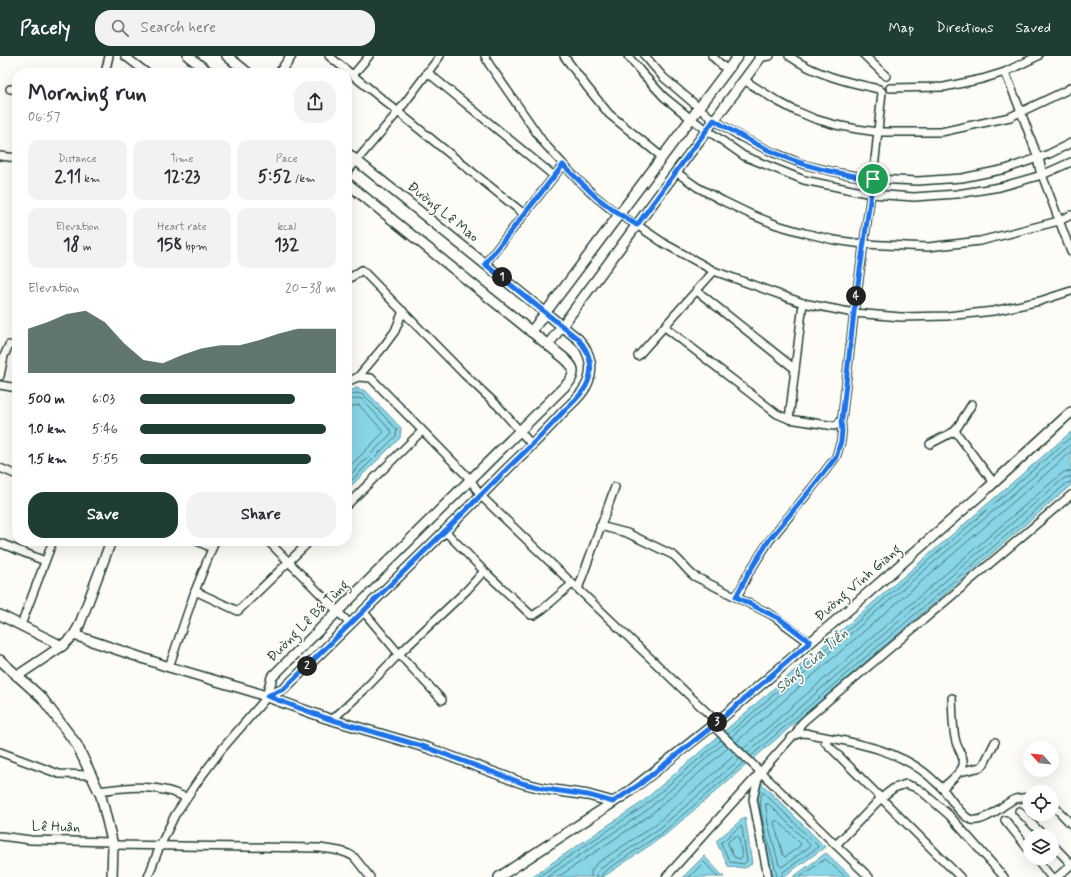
<!DOCTYPE html>
<html lang="en">
<head>
<meta charset="utf-8">
<style>
  :root { --surface:#fff; --page:#f2f2f3; --text:#2b2b33; --muted:#7c7c81; --accent:#1f3d34 }
  body { margin:0; font-family:Mynerve,sans-serif; background:var(--page); color:var(--text); height:100vh; display:flex; flex-direction:column; font-size:15px; white-space:nowrap }
  * { box-sizing:border-box; margin:0 }
  p { font-size:13px; color:var(--muted) }
  .icon { flex:none; width:22px; height:22px; fill:none; stroke:currentColor; stroke-width:2; stroke-linecap:round; stroke-linejoin:round }
  .map { position:relative; flex:1; overflow:hidden }
  .details { position:absolute; left:12px; top:12px; width:340px; height:478px; display:flex; flex-direction:column; background:var(--surface); border-radius:16px; box-shadow:0 4px 16px #0002 }
  .details>* { flex:none }
  .needle { width:26px; rotate:297deg }
  .buttons { position:absolute; left:1023px; top:685px; display:grid; gap:8px }
  .buttons a { display:grid; place-items:center; width:36px; height:36px; border-radius:50%; background:var(--surface); box-shadow:0 4px 16px #0002; font-size:20px }
  .pin { position:absolute; display:grid; place-items:center; width:34px; height:34px; color:#fff; margin:-17px; border:2px solid #fff; border-radius:50%; box-shadow:0 1px 4px #0007 }
  .km { position:absolute; width:20px; height:20px; margin:-10px; border-radius:50%; background:#222; color:#fff; font-size:11px; line-height:20px; text-align:center }
  .round { display:grid; place-items:center; flex:none; width:42px; height:42px; border-radius:16px; background:var(--page) }
  .summary { display:flex; align-items:center; justify-content:space-between; height:68px; padding:0 16px }
  h1 { font-size:22px; font-weight:700; line-height:30px }
  .metrics { display:grid; grid-template-columns:repeat(3,1fr); gap:6px; height:68px; padding:4px 16px }
  .metrics div { display:grid; align-content:center; border-radius:10px; background:var(--page); text-align:center }
  .metrics b { font-size:17px; font-weight:700 }
  .metrics small { font-size:11px; font-weight:400 }
  .metrics p { font-size:11px }
  .chart { height:112px; padding:8px 16px }
  .chart p { display:flex; justify-content:space-between }
  .chart svg { width:100%; height:72px; margin-top:4px; fill:var(--accent); opacity:.7 }
  .primary-button { display:flex; gap:8px; margin-top:auto; padding:8px 16px }
  .primary-button a { flex:1; height:46px; border-radius:16px; background:var(--accent); color:#fff; font-size:16px; font-weight:700; line-height:46px; text-align:center }
  .primary-button a+a { background:var(--page); color:var(--text) }
  ul { padding:0 16px; list-style:none; font-size:13px }
  li { display:grid; grid-template-columns:64px 48px 1fr; align-items:center; height:30px }
  li i { height:10px; border-radius:5px; background:var(--accent) }
  header { display:flex; align-items:center; gap:24px; box-sizing:border-box; height:56px; padding:0 20px; background:var(--accent); color:#fff }
  header strong { font-size:19px }
  nav { display:flex; gap:22px; margin-inline-start:auto; font-size:14px }
  .search { width:280px; height:36px; background:var(--page); display:flex; align-items:center; gap:10px; box-sizing:border-box; padding:0 14px; border-radius:16px; color:var(--muted); font-size:15px }
  .map>svg:first-child { display:block }
</style>
</head>
<body>
<header>
<strong>Pacely</strong>
<div class="search"><svg class="icon" aria-label="search" viewBox="0 0 24 24"><circle cx="10" cy="10" r="6"/><path d="M15 15l6 6"/></svg>Search here</div>
<nav><a>Map</a><a>Directions</a><a>Saved</a></nav>
</header>
<div class="map">
<svg width="1071" height="821" viewBox="0 0 1071 821">
  <rect width="100%" height="100%" fill="#fdfcf7"/>
  <filter id="ink" filterUnits="userSpaceOnUse"><feTurbulence type="fractalNoise" baseFrequency=".025" numOctaves="2"/><feDisplacementMap in="SourceGraphic" scale="8" xChannelSelector="R" yChannelSelector="G"/><feConvolveMatrix kernelMatrix="1 2 1 2 8 2 1 2 1" color-interpolation-filters="sRGB"/></filter>
  <g filter="url(#ink)">
    <g fill="#88d5e8" stroke="#5e98a0">
      <path d="M356 332 366 335 401 372 400 382 347 434V337Z"/>
      <path d="M1071 376V429L665 779 603 821H531L641 747Z"/>
      <path d="M761 727 825 791 783 821H774L773 820 759 769 756 743Z"/>
      <path d="M745 761 752 808 745 812 728 810 716 785Z"/>
      <path d="M826 797 852 821H793Z"/>
      <path d="M704 800 724 821H683Z"/>
    </g>
    <g fill="none" stroke-linecap="round" stroke-linejoin="round">
      <g stroke="#497a7c" stroke-width="1">
        <path d="M347 340 357 337 364 339 397 374 396 380 347 429"/>
        <path d="M347 345C353 345 355 341 362 343L392 376 391 378 347 422"/>
        <path d="M347 351 359 349 384 376 347 413"/>
        <path d="M728 678 1071 381"/>
        <path d="M731 681 1071 388"/>
        <path d="M736 686 1071 396"/>
        <path d="M743 693 1060 419 1064 416 1071 415"/>
        <path d="M747 697 1063 423 1067 421H1071"/>
        <path d="M751 700 1067 427 1071 426"/>
        <path d="M766 748H769L810 789 809 791 782 811 779 809 768 767Z"/>
        <path d="M775 765H778L801 788 800 790 785 801 783 799 774 767Z"/>
        <path d="M741 770 742 772 747 805 744 808 730 806 721 787 739 771Z"/>
        <path d="M736 780H738L739 781 742 801 740 803 734 801 728 788V786Z"/>
        <path d="M538 821 643 751 721 684"/>
        <path d="M547 821 646 755 724 687"/>
        <path d="M558 821 650 759 729 691"/>
        <path d="M591 821V815L596 808 656 768 736 698"/>
        <path d="M597 821V817L600 813 660 772 740 703"/>
        <path d="M602 821V818L604 816 663 776 744 706"/>
        <path d="M689 821 704 806 718 821"/>
        <path d="M777 821C775 804 753 748 763 736L818 790 817 792 783 816 781 821"/>
        <path d="M800 821 825 803 846 821"/>
      </g>
      <g stroke="#1f3d34" stroke-width="10">
        <g id="minor">
          <path d="M125 0 147 17"/>
          <path d="M329 0 524 158"/>
          <path d="M485 0 489 8 543 86 573 119 596 141 616 157 637 169 665 188 714 215 803 247 854 257 901 261 947 260 994 255 1040 245 1071 235"/>
          <path d="M564 0 587 31 609 58 662 101"/>
          <path d="M628 0 641 16 664 41 690 62 744 100 804 124 871 138 914 141 957 138 1000 131 1042 119 1071 106"/>
          <path d="M645 0 663 21 711 62 741 81 772 96 805 109 839 117 873 123 918 125 962 122 1006 113 1049 98 1071 87"/>
          <path d="M712 0 727 14"/>
          <path d="M758 0 761 1 770 0"/>
          <path d="M865 0 886 20"/>
          <path d="M427 16 554 120"/>
          <path d="M1005 16 1021 56 1038 102"/>
          <path d="M105 17 109 0"/>
          <path d="M353 19 369 0"/>
          <path d="M744 24 777 45 796 55 815 63 836 69 857 73 878 76H941L1010 61 1067 34 1071 31"/>
          <path d="M890 32 944 31 982 23 1005 16 1038 0"/>
          <path d="M10 33H17"/>
          <path d="M0 100 17 102"/>
          <path d="M347 116 398 56 440 0"/>
          <path d="M676 116 697 131 723 145 750 158 777 169 805 177 834 184 863 188 928 191 980 185 1059 165 1071 159"/>
          <path d="M1042 119 1071 196"/>
          <path d="M485 208 563 109"/>
          <path d="M347 224 362 214 464 318 498 350 532 389"/>
          <path d="M697 235 795 313"/>
          <path d="M665 271 777 358 789 363 834 370C837 369 840 367 842 363L854 257 873 123 882 36 879 33C847 26 816 19 789 0"/>
          <path d="M638 300 714 215"/>
          <path d="M0 320 4 300 9 289"/>
          <path d="M358 321 371 322 470 423 481 440 717 666"/>
          <path d="M347 326 358 321 384 290 395 275 403 255"/>
          <path d="M0 329 17 332"/>
          <path d="M789 363 803 247"/>
          <path d="M955 375 994 427"/>
          <path d="M930 388 955 375 972 348"/>
          <path d="M0 412 17 419"/>
          <path d="M347 449 422 375"/>
          <path d="M600 470 627 477 673 499C681 505 686 514 694 520L772 559 810 587"/>
          <path d="M445 475 484 515 531 559H534L543 553 572 528"/>
          <path d="M197 485 212 492"/>
          <path d="M268 485 350 568"/>
          <path d="M0 487 45 505"/>
          <path d="M578 533 615 431"/>
          <path d="M195 535 238 555 310 485"/>
          <path d="M737 541 748 518 769 485 812 432 836 401 841 385 842 375 841 365"/>
          <path d="M363 555 399 598 442 644"/>
          <path d="M21 569 53 485"/>
          <path d="M169 611 195 535 215 485"/>
          <path d="M332 664 363 635 399 598 467 534 484 515"/>
          <path d="M713 670 869 821"/>
          <path d="M796 678 801 668 805 664 1071 439"/>
          <path d="M825 686 960 821"/>
          <path d="M0 696 59 718 91 719"/>
          <path d="M959 716 981 711 984 708 995 686"/>
          <path d="M759 718 753 743 768 821"/>
          <path d="M942 732C948 727 961 717 963 709 965 702 958 693 956 686 952 672 953 656 952 642"/>
          <path d="M98 735C120 732 142 729 164 734 172 735 180 739 187 742"/>
          <path d="M1052 748 1071 768"/>
          <path d="M1019 755 1044 780"/>
          <path d="M1005 764 1030 795"/>
          <path d="M0 780 31 784 112 786"/>
          <path d="M1052 788 1071 808"/>
          <path d="M113 789 320 792C332 794 344 794 354 801L370 821"/>
          <path d="M836 789 881 742 894 732 906 728 919 733 949 759 1004 821"/>
          <path d="M1036 802 1051 821"/>
          <path d="M148 821 160 790 175 759 198 725 222 693 267 641"/>
          <path d="M666 821 792 681C796 678 800 677 805 677 848 686 896 691 930 721 934 725 939 729 943 733 949 741 963 762 972 764 987 766 1001 749 1015 743 1019 742 1025 742 1030 741"/>
          <path d="M1057 821 1071 809"/>
        </g>
      </g>
      <g stroke="#1f3d34" stroke-width="12">
        <g id="tertiary">
          <path d="M188 0 210 17"/>
          <path d="M227 0 248 17"/>
          <path d="M280 17 291 0"/>
          <path d="M1038 102 1042 119"/>
          <path d="M531 276 738 0"/>
          <path d="M548 289 761 1"/>
          <path d="M0 559 62 590"/>
          <path d="M74 579 169 611 251 635 326 662 428 692 522 727 546 733 588 739 613 746"/>
          <path d="M0 604 42 642 77 689 101 740 113 789 112 821"/>
          <path d="M17 620 62 590 74 579 79 570 111 485"/>
          <path d="M267 641 284 633C359 559 435 486 509 411 528 393 547 374 564 355 572 347 581 340 586 330 595 313 590 296 578 283L347 97"/>
          <path d="M267 641 272 621 337 556 570 325C576 314 573 310 564 302L347 127"/>
          <path d="M499 821 626 738 717 666 853 550 987 433 1071 356"/>
        </g>
      </g>
      <use href="#minor" stroke="#fdfcf7" stroke-width="7"/>
      <use href="#tertiary" stroke="#fdfcf7" stroke-width="9"/>
    </g>
  </g>
  <g fill="none" stroke-linecap="round" stroke-linejoin="round" filter="url(#ink)">
    <g stroke="#fff" stroke-width="8">
      <path id="route" d="M714 64C743 82 772 98 804 108 827 116 850 119 873 123L854 256 842 363 841 365 842 375 841 385 836 401 812 432 769 484 748 518 736 541 780 563 810 586 713 670 640 728 613 746 588 739 546 733 522 727 428 692 326 662 267 640 284 633C359 559 435 486 509 411 528 393 547 374 564 355 572 347 581 340 586 330 595 313 590 296 578 283L485 208 563 109 596 141 616 156 637 169Z"/>
    </g>
    <use href="#route" stroke="#1a73e8" stroke-width="5"/>
  </g>
  <g text-anchor="middle" dominant-baseline="central" stroke-width="3.5" stroke-linejoin="round" paint-order="stroke">
    <g font-size="14" fill="#1f3d34" stroke="#fdfcf7">
      <text transform="translate(443 156) rotate(39)">Đường Lê Mao</text>
      <text transform="translate(858 527) rotate(-41)">Đường Vĩnh Giang</text>
      <text transform="translate(308 565) rotate(-45)">Đường Lê Bá Tùng</text>
      <text transform="translate(56 771) rotate(2)">Lê Huân</text>
    </g>
    <g font-size="15" font-style="italic" fill="#396361" stroke="#fdfcf7">
      <text transform="translate(812 605) rotate(-41)">Sông Cửa Tiền</text>
    </g>
  </g>
</svg>
<div class="buttons">
<a><svg class="needle" viewBox="-14 -14 28 28"><path d="M0-13l5 13h-10z" fill="#e53935"/><path d="M0 13l5-13h-10z" fill="#7c7c81"/></svg></a>
<a><svg class="icon" aria-label="locate" viewBox="0 0 24 24"><circle cx="12" cy="12" r="6"/><path d="M12 2v4M12 18v4M2 12h4M18 12h4"/></svg></a>
<a><svg class="icon" aria-label="layers" viewBox="0 0 24 24"><path d="M12 4l9 5-9 5-9-5zM3 14l9 5 9-5"/></svg></a>
</div>
<div class="pin" style="left:873px;top:123px;background:#1e9e55"><svg class="icon" aria-label="arrive" viewBox="0 0 24 24"><path d="M6 21V4h12l-3 4 3 4H6"/></svg></div>
<b class="km" style="left:502px;top:221px">1</b>
<b class="km" style="left:307px;top:610px">2</b>
<b class="km" style="left:717px;top:666px">3</b>
<b class="km" style="left:856px;top:240px">4</b>
<section class="details">
<div class="summary"><div><h1>Morning run</h1><p>06:57</p></div><a class="round"><svg class="icon" aria-label="share" viewBox="0 0 24 24"><path d="M12 15V3M7 8l5-5 5 5M5 13v7h14v-7"/></svg></a></div>
<div class="metrics">
<div><p>Distance</p><b>2.11<small> km</small></b></div>
<div><p>Time</p><b>12:23</b></div>
<div><p>Pace</p><b>5:52<small> /km</small></b></div>
</div>
<div class="metrics">
<div><p>Elevation</p><b>18<small> m</small></b></div>
<div><p>Heart rate</p><b>158<small> bpm</small></b></div>
<div><p>kcal</p><b>132</b></div>
</div>
<div class="chart"><p><span>Elevation</span>20–38 m</p>
<svg viewBox="0 0 160 44" preserveAspectRatio="none"><path d="M0 44V17L10 13L20 8L30 6L40 13L50 26L60 36L70 38L80 33L90 29L100 27L110 27L120 24L130 20L140 17L150 17L160 17V44z"/></svg>
</div>
<ul>
<li><b>500 m</b>6:03<i style="width:79%"></i></li>
<li><b>1.0 km</b>5:46<i style="width:95%"></i></li>
<li><b>1.5 km</b>5:55<i style="width:87%"></i></li>
</ul>
<div class="primary-button"><a>Save</a><a>Share</a></div>
</section>
</div>
</body>
</html>
